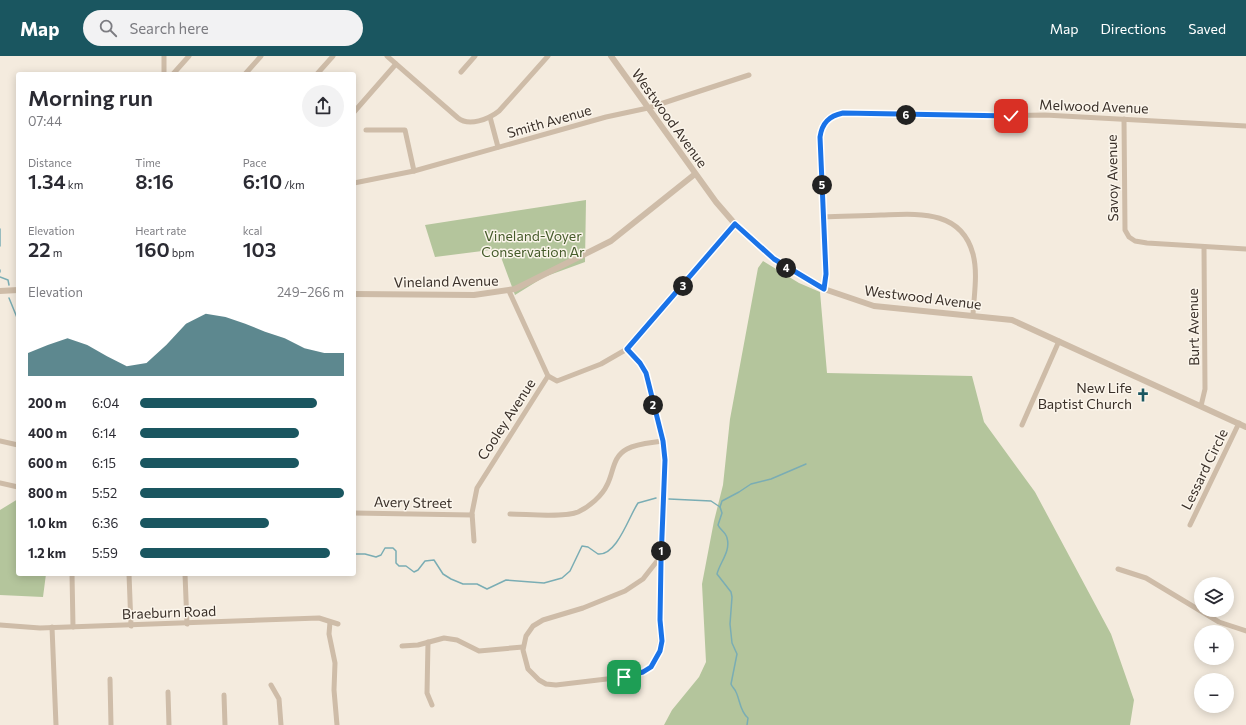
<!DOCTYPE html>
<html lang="en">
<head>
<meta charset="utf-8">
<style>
  :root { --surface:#fff; --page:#f2f2f3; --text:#2b2b33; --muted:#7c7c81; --accent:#1a5660 }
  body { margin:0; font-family:Commissioner,sans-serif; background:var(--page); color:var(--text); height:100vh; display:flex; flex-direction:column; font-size:15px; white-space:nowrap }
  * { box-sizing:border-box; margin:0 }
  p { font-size:13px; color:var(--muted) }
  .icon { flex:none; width:22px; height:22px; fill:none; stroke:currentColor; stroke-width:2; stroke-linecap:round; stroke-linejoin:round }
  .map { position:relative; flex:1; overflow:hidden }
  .side { position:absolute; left:16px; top:16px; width:340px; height:504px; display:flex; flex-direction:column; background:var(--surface); border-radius:4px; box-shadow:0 2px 10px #0003 }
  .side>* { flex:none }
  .tools { position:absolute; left:1194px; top:521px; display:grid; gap:8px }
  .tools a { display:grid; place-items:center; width:40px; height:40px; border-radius:50%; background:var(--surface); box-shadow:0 2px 10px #0003; font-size:20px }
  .pin { position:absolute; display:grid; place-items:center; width:34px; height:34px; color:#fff; margin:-17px; border-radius:8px; box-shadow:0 2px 6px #0006 }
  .km { position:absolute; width:20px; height:20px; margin:-10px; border-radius:50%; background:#222; color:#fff; font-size:11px; line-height:20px; text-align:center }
  .round { display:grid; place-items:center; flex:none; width:42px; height:42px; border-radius:21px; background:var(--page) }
  .head { display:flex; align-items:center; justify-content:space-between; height:68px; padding:0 12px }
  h1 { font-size:22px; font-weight:600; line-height:30px }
  .metrics { display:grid; grid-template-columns:repeat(3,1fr); gap:6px; height:68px; padding:4px 12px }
  .metrics div { display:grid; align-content:center }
  .metrics b { font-size:20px; font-weight:600 }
  .metrics small { font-size:11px; font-weight:400 }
  .metrics p { font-size:11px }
  .chart { height:112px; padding:8px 12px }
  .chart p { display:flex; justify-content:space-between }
  .chart svg { width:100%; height:72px; margin-top:4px; fill:var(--accent); opacity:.7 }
  ul { padding:0 12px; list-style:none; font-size:13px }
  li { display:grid; grid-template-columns:64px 48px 1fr; align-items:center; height:30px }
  li i { height:10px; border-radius:5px; background:var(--accent) }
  header { display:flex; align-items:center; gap:24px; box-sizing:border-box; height:56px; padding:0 20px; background:var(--accent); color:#fff }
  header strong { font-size:19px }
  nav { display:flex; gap:22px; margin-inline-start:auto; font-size:14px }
  .search { width:280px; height:36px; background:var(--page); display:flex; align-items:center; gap:10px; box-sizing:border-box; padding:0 14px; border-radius:22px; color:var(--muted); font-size:15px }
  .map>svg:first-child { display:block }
</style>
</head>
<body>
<header>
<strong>Map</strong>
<div class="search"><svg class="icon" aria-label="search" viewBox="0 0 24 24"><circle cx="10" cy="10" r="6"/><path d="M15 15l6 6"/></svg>Search here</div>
<nav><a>Map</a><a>Directions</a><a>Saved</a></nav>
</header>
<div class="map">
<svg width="1246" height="669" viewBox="0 0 1246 669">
  <rect width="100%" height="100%" fill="#f4ebde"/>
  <g fill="#b4c59c">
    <path d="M586 144 585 206 544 221 515 239 498 193 435 201 425 169Z"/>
    <path d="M763 205 799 227 820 236 827 317 972 320 984 366 1035 436 1111 578 1134 644 1130 669H664L672 654 699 621 706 606 702 528 714 465 723 429 730 363 758 212Z"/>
    <path d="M18 443V518H46L43 541 0 539V454Z"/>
  </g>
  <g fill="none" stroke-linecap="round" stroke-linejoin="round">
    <g stroke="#7aadb4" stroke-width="1.5">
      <path d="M0 173V190"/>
      <path d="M0 214V216"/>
      <path d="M0 221 8 224 9 229"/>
      <path d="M9 242 18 264"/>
      <path d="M669 443 711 445 720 451 722 457 718 469C720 474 726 476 727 482 731 495 720 506 717 518L731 536 732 541 730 568 732 587 737 598 731 628C732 631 735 633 736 636 740 644 740 656 748 662L747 669"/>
      <path d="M720 451 722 445 739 436 751 428 771 423 806 408"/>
      <path d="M354 498H365L376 501 381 499 385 492H393L396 495V507L399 510H406L414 516 418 514 425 505 434 504 443 518 451 523 463 528H477L487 533 506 524 544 527 562 522 570 515 582 490 588 491 598 498C617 500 629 460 638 447L656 442"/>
    </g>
    <g stroke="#cebca8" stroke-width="5">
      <path d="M387 0 458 62C469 71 489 63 499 55L548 0"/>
      <path d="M461 16 475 0"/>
      <path d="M246 17 261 0"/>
      <path d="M164 18V0"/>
      <path d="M173 18 189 0"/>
      <path d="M317 18 333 0"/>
      <path d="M354 56 396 8"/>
      <path d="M490 61 498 91"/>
      <path d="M1124 63 1125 174 1129 181 1135 185 1147 187 1246 193"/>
      <path d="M366 74H405L414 115"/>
      <path d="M354 127 414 115 606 61 648 52 749 19"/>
      <path d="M823 161C843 160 862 160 881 159 917 158 961 153 973 198 978 217 974 239 973 259"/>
      <path d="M824 233 826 218 820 81C822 67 829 59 843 57L989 60 1045 59 1246 70"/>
      <path d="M627 293 640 307 646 317 663 385 665 404 661 500 643 523 625 535 583 552 543 564 533 570 526 580 523 594 528 613 539 624 546 628 556 629 632 620C667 612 660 586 660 559 660 540 660 520 661 500"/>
      <path d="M548 320 557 325 601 308 627 293 735 168"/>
      <path d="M1201 350 1205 333 1204 191"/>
      <path d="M1022 369 1059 285"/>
      <path d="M0 385 18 389"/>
      <path d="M0 427 18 431"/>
      <path d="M354 457 472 459"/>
      <path d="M510 458C527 458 563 462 578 456 589 451 602 440 607 429 614 416 612 401 627 393 638 387 651 387 663 385"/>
      <path d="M1190 469 1239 367"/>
      <path d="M474 485 472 457 477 432 548 320 509 235"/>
      <path d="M1118 513 1146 522 1219 566 1246 575"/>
      <path d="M72 518 73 571"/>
      <path d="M129 518 131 570"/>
      <path d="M185 518 187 568"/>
      <path d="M330 566 329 578 335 607 334 634 337 669"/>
      <path d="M0 569 40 572 319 562 338 568"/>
      <path d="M52 571 56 669"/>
      <path d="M428 586 427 637 432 649"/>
      <path d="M402 590 418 589 444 582 457 584 479 595 523 591"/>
      <path d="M110 623 111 669"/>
      <path d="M271 629 279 643 281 669"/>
      <path d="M168 636 169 669"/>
      <path d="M224 639 225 669"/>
    </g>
    <g stroke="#cebca8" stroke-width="6">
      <path d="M611 0 716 146 735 168 770 200 824 233 874 250 1012 264 1246 371"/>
      <path d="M0 235 18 234"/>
      <path d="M354 238 474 239 515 233 611 185 695 118"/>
    </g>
  </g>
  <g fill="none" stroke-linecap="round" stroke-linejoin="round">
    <g stroke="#fff" stroke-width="8">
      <path id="route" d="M624 621 643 616 651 611 660 595 662 585 660 564 661 505 665 404 663 385 646 317 640 307 627 293 735 168 774 203 824 233 826 218 820 81C822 67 829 60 843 57L1011 60"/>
    </g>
    <use href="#route" stroke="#1a73e8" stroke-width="5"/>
  </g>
  <defs>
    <g id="church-bare" transform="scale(1.08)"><path d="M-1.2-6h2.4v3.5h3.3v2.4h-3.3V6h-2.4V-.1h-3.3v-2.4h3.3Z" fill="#1a5660" stroke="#fbf5eb" stroke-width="2.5" paint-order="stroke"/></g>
  </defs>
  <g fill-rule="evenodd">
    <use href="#church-bare" x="1143" y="339"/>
  </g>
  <g text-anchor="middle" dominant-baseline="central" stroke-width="3" stroke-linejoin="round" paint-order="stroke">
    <g font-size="14" fill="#3a3029" stroke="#fbf5eb">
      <text transform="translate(1094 50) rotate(2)">Melwood Avenue</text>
      <text transform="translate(670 62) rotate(54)">Westwood Avenue</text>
      <text transform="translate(549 65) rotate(-16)">Smith Avenue</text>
      <text transform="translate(1112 122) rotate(-91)">Savoy Avenue</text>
      <text transform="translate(446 225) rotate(-1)">Vineland Avenue</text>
      <text transform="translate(923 241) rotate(7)">Westwood Avenue</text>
      <text transform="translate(1193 271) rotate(-91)">Burt Avenue</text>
      <text transform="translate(506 363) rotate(-57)">Cooley Avenue</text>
      <text transform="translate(1204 413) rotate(-64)">Lessard Circle</text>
      <text transform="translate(413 446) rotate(1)">Avery Street</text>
      <text transform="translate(169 556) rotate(-2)">Braeburn Road</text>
    </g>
    <g font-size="14" fill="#455b2a" stroke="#fbf5eb">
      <text x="533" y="179">Vineland-Voyer<tspan x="533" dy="16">Conservation Ar</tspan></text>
    </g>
    <g font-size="14" fill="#3a3029" stroke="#fbf5eb" text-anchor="end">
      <text x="1132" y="331">New Life<tspan x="1132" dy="16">Baptist Church</tspan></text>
    </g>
  </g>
</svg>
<div class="tools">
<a><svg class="icon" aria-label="layers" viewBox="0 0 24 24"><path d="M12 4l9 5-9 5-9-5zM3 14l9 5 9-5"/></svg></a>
<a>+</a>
<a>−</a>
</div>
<div class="pin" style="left:624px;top:621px;background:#1e9e55"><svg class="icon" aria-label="arrive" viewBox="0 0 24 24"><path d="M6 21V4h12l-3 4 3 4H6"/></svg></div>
<div class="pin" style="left:1011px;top:60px;background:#d93025"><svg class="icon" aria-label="check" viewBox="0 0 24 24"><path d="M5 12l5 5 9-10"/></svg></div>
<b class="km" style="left:661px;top:495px">1</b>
<b class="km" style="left:653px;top:349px">2</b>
<b class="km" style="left:683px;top:230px">3</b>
<b class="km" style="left:786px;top:212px">4</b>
<b class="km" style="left:822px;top:129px">5</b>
<b class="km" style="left:906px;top:59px">6</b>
<section class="side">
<div class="head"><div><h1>Morning run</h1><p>07:44</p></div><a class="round"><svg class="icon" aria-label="share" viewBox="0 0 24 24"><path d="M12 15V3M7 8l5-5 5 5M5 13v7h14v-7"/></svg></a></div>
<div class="metrics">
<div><p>Distance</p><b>1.34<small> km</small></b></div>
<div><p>Time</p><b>8:16</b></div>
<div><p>Pace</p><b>6:10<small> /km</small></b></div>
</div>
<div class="metrics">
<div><p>Elevation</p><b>22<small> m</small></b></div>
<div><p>Heart rate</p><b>160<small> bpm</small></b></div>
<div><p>kcal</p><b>103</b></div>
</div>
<div class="chart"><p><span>Elevation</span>249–266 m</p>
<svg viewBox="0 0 160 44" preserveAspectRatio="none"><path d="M0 44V30L10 25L20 21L30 25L40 32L50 38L60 36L70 25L80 12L90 6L100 8L110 12L120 17L130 21L140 27L150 30L160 30V44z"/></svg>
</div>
<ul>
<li><b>200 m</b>6:04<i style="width:87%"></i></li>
<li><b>400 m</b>6:14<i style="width:78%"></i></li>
<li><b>600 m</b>6:15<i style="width:78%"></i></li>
<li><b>800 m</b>5:52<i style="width:100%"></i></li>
<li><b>1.0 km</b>6:36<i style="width:63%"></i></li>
<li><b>1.2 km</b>5:59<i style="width:93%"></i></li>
</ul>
</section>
</div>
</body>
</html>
